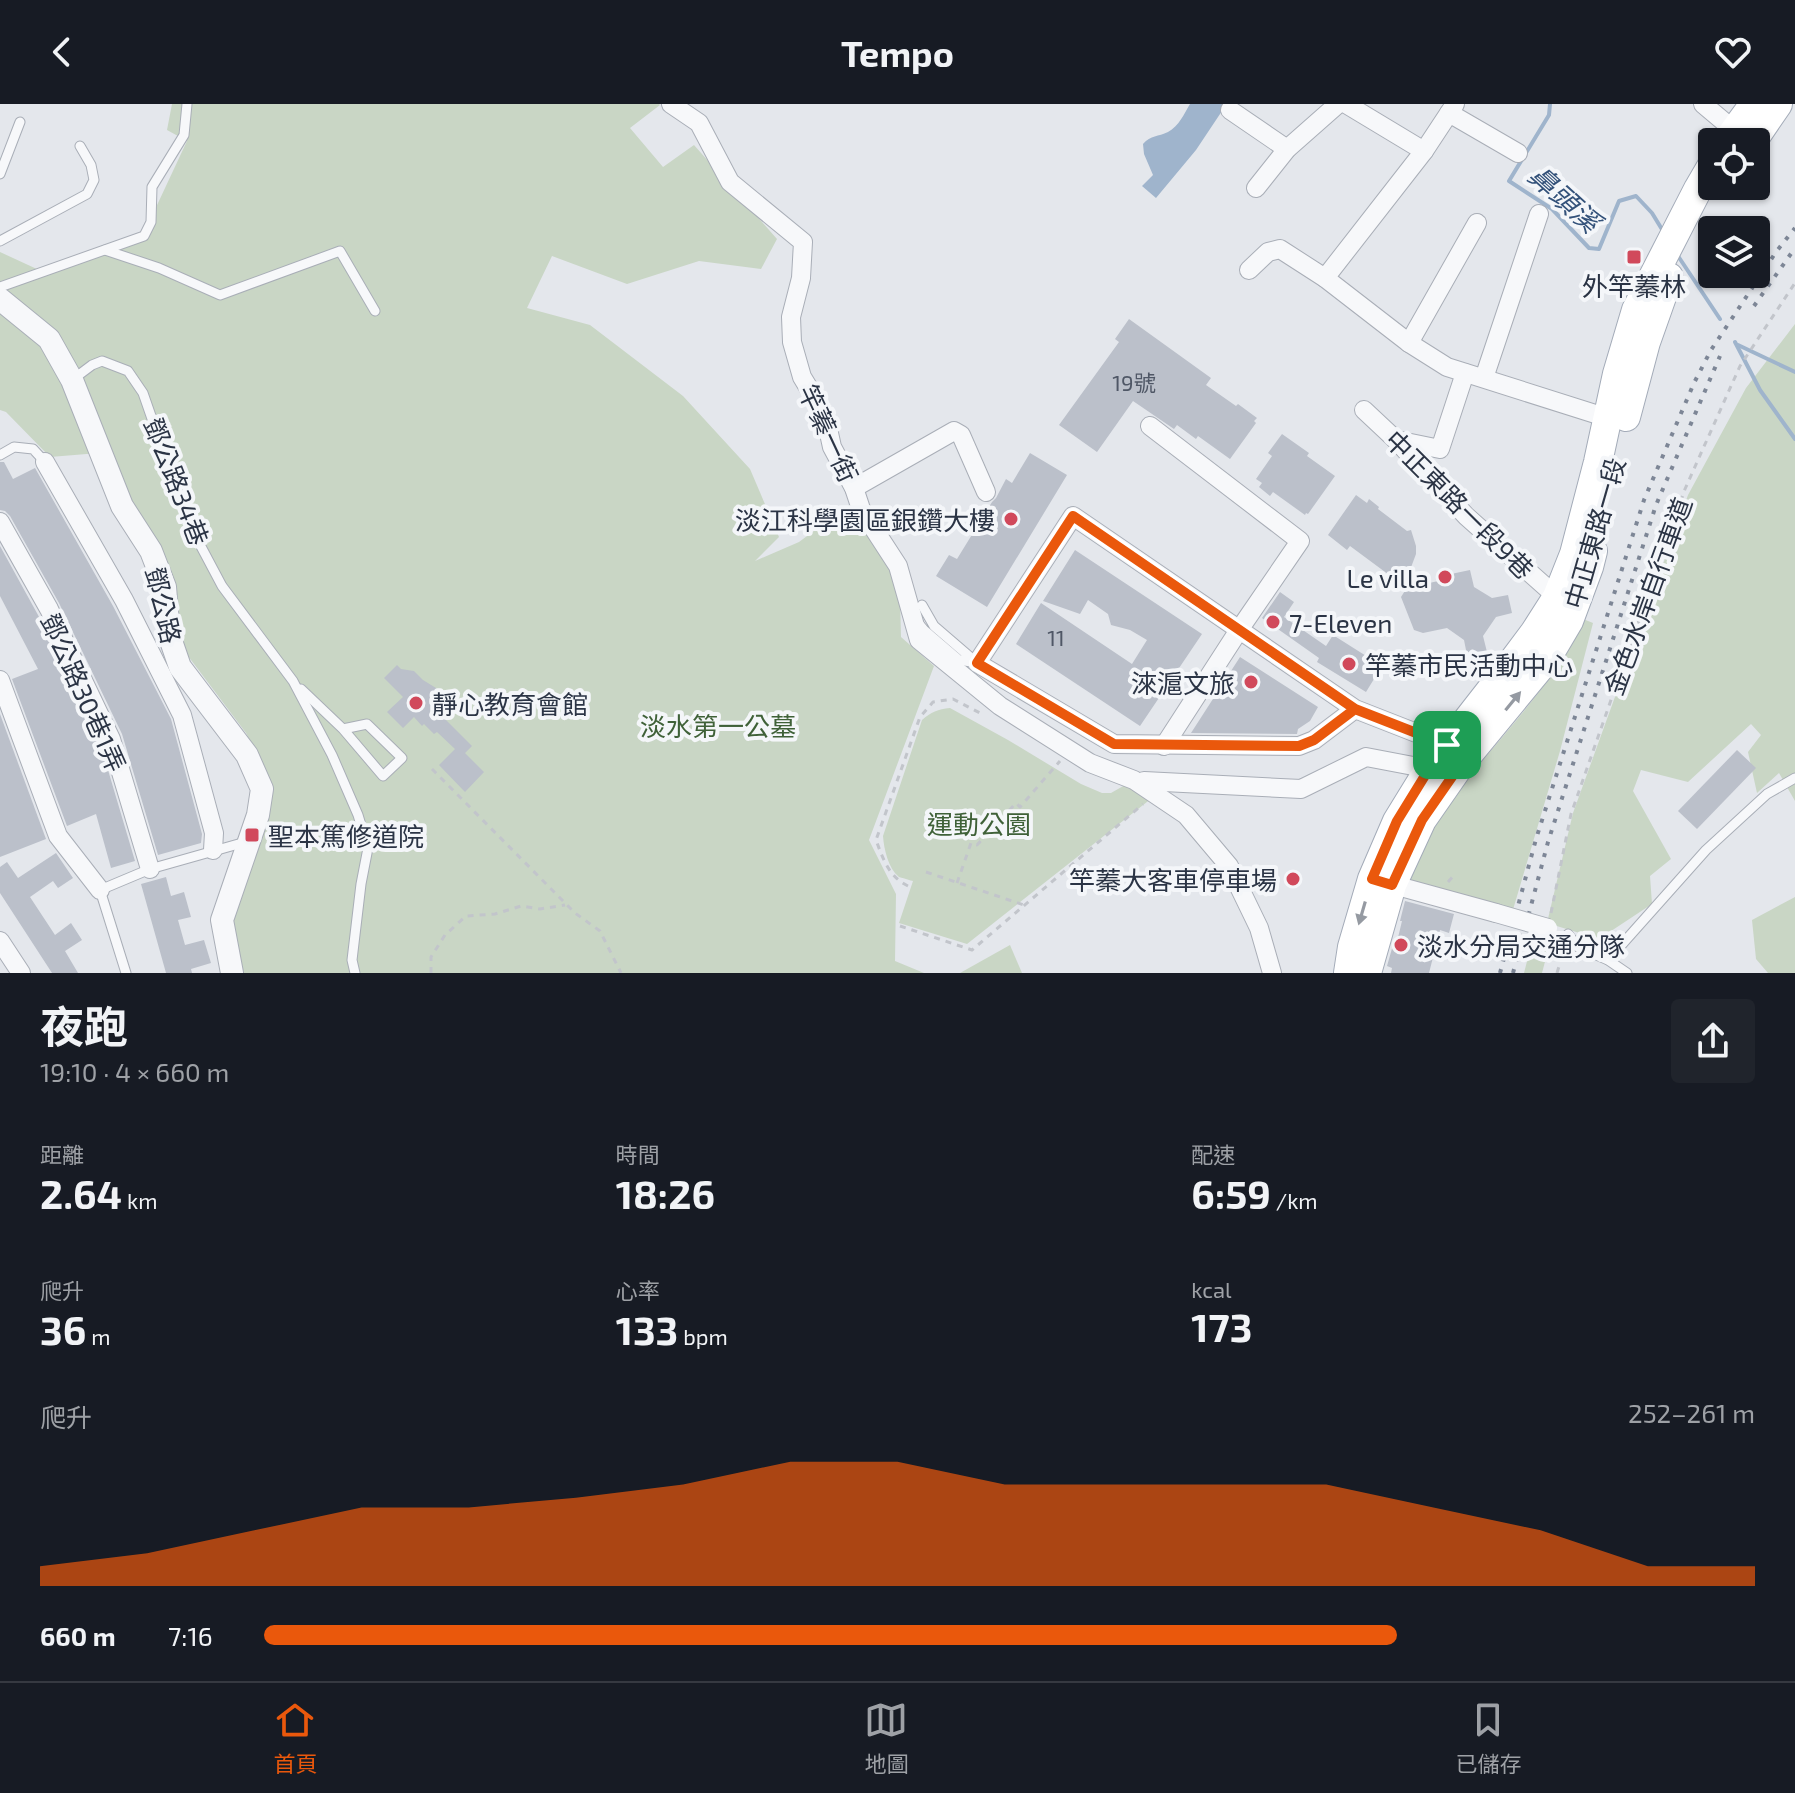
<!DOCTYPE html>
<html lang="zh-TW">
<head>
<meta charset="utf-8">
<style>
  :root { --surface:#171b24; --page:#20242c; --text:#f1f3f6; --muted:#9ea1a6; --line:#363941; --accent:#ea580c }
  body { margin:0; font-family:"Exo 2","Noto Sans TC",sans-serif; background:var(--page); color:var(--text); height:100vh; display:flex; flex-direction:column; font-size:30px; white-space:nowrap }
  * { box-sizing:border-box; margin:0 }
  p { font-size:26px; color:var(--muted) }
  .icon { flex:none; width:44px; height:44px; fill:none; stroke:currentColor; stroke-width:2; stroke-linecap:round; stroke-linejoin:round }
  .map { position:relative; height:869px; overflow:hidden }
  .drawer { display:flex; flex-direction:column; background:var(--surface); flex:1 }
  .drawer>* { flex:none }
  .tools { position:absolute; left:1698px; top:24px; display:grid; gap:16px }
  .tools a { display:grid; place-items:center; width:72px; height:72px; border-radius:8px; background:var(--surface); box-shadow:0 2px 6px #0004; font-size:40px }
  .pin { position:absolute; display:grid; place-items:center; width:68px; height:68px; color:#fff; margin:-34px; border-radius:16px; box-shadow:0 4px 12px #0006 }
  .round { display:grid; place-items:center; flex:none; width:84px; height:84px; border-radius:8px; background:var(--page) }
  .head { display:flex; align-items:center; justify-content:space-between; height:136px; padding:0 40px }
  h1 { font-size:44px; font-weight:700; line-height:60px }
  .stats { display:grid; grid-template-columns:repeat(3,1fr); gap:12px; height:136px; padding:8px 40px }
  .stats div { display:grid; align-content:center }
  .stats b { font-size:40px; font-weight:700 }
  .stats small { font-size:22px; font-weight:400 }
  .stats p { font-size:22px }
  .chart { height:224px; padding:16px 40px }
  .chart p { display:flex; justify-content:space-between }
  .chart svg { width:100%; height:144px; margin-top:8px; fill:var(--accent); opacity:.7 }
  ul { padding:0 40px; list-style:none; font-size:26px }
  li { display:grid; grid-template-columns:128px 96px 1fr; align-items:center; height:60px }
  li i { height:20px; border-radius:10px; background:var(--accent) }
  header { display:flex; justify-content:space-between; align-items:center; height:104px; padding:0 40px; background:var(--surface); font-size:36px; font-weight:700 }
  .menu { display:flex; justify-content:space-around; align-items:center; height:112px; border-top:2px solid var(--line); background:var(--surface); font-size:22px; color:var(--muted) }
  .menu a { display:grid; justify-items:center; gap:4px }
  .menu .current { color:var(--accent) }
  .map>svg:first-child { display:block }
</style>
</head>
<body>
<header><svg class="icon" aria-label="back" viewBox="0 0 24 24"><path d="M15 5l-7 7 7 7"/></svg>Tempo<svg class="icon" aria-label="heart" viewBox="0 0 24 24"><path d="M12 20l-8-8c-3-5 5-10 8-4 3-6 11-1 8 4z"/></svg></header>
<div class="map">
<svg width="1795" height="869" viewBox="0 0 1795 869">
  <rect width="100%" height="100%" fill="#e4e7ec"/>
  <g fill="#c9d6c5">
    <path d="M172 0H659L660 1 630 24 663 63 694 41 777 135 761 165 699 157 627 180 552 152 527 204 590 221 683 292 750 365 779 433 755 457 799 438 849 401 885 453 900 493 901 533 934 562 869 736 896 790 895 857 924 869H244L230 815 274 685 246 629 182 544 173 478 129 394 111 348 50 353 6 308 0 306V148L39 166 144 129 187 37 167 26Z"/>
    <path d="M1795 220V697L1779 669 1757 689 1748 648 1761 631 1751 620 1688 678 1641 666 1633 687 1671 755 1650 772 1652 800 1599 835 1547 819 1573 709 1688 391 1746 284Z"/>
    <path d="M1583 515 1593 519 1560 647 1512 809 1406 781C1416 759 1424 734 1438 714 1484 646 1549 592 1583 515Z"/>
    <path d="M950 604 1008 636 1081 680 1102 689H1111L1125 681 1152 694 967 840 899 819 913 777C912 777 900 773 899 773 888 764 884 745 883 732L922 616C931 608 938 605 950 604Z"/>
    <path d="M1795 793V869H1768L1756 855 1752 816Z"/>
    <path d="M1534 830 1551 835 1542 869H1524Z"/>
    <path d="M1010 841 1022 869H960Z"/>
  </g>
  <path fill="#9fb4cc" d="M1190 0H1222V7L1196 46 1156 94 1142 82 1153 71 1144 50 1143 40C1151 31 1158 33 1168 28 1179 22 1184 10 1190 0Z"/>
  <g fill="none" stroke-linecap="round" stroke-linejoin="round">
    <g stroke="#9fb4cc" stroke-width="4">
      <path d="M1550 0 1549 11 1509 77 1552 105 1589 144 1599 145 1619 97 1636 92 1652 109 1663 127"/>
      <path d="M1678 152 1720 215"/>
      <path d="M1735 238 1760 286 1795 335"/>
      <path d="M1738 241 1795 268"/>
    </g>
  </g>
  <g fill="#bbc0ca">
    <path d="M1129 215 1211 274 1206 281 1236 302 1238 300 1257 314 1254 317 1256 319 1230 355 1198 332 1196 335 1177 321 1174 325 1133 297 1097 348 1059 321 1119 238 1115 235Z"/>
    <path d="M1282 330 1309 349 1307 352 1335 372 1308 410 1306 409 1305 411 1273 388 1270 392 1259 383 1262 379 1256 375 1272 352 1268 349Z"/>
    <path d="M1030 349 1067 371 987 503 936 472 949 451 957 455 992 398 996 394 1006 375 1012 379Z"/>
    <path d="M0 358H4L13 375 35 364 113 502 171 615 202 730 201 739 158 751 122 630 59 499 10 412 5 407 0 406Z"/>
    <path d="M1356 391 1367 399 1369 395 1379 403 1378 405 1407 427 1411 426 1416 442V450L1404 482 1350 442 1347 446 1328 431Z"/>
    <path d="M0 442 38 511 100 639 135 757 111 764 96 710 67 722 12 575 38 565 0 492Z"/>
    <path d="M1075 446 1202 530 1140 622 1016 540 1041 499 1132 560 1147 536 1130 526 1111 521 1108 510 1088 496 1080 510 1043 497Z"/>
    <path d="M1470 466 1474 483 1492 494 1508 491 1512 509 1496 513 1483 532 1487 548 1467 551 1464 536 1447 524 1423 529 1414 526 1401 493 1412 476 1420 481 1452 474 1451 470Z"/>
    <path d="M1280 488 1294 498 1284 513 1326 542 1333 531 1382 562 1366 588 1317 558 1319 554 1262 514Z"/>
    <path d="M1240 553 1318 603 1310 617 1298 625 1297 630 1191 629Z"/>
    <path d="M397 561 401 565 414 567 423 576 436 584 441 592 434 604 472 642 465 649 484 668 465 688 439 661 455 645 437 628 434 630 424 620 422 622 414 613 403 624 387 608 403 593 384 574Z"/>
    <path d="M0 610 46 735 0 753Z"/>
    <path d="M1737 646 1756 664 1697 725 1678 707Z"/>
    <path d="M56 749 73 774 58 784 53 777 30 793 55 831 71 819 82 836 65 847 78 869H52L0 789V763L7 758 18 774Z"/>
    <path d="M166 773 171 792 184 788 191 813 178 816 185 841 204 836 211 859 191 865 192 869H166L141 780Z"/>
    <path d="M1405 797 1454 810 1449 829 1440 826 1429 869H1391L1392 864 1387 862 1393 841 1396 842 1402 817H1400Z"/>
  </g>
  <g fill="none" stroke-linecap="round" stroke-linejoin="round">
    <g stroke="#a9aeb7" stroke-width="11">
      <g id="service">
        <path d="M0 70 20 18"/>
        <path d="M0 137 87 90 94 76 91 61 80 42"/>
        <path d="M105 146 159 164 220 191 340 147 375 207"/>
        <path d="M0 183 144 132 151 118 152 83 184 31 187 0"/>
        <path d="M72 276 92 261 102 257 128 267 143 289 188 418 222 482 293 577 332 651 358 711 368 744 361 780 352 856 355 869"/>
        <path d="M0 351 14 343 33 345 45 358"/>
        <path d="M919 520 924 526 959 556 977 559 934 522 922 501"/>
        <path d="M301 585 343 625 383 672 402 654 367 620 343 625"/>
        <path d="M1568 830 1578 843 1608 856 1627 869"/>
        <path d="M1608 856 1706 746 1767 690 1795 674"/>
        <path d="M126 869 100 786 150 765 242 739"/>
      </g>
    </g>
    <g stroke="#a9aeb7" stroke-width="20">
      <g id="minor">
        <path d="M671 0 699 19 730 78 803 138 801 174 791 213 792 238 802 273 825 311 832 343 854 384 861 405 898 462 919 536 1000 602 1090 659 1134 676 1186 711 1229 762 1259 824 1272 869"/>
        <path d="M1346 0 1424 47"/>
        <path d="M1703 0 1741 32"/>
        <path d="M1230 6 1287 45"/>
        <path d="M1449 9 1518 49"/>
        <path d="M1256 84 1287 45 1338 0"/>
        <path d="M1249 166 1268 148 1280 145 1325 174 1409 239 1447 263 1608 314"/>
        <path d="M1325 174 1424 47 1455 0"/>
        <path d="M1409 239 1477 119"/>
        <path d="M1484 274 1539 110"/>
        <path d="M1364 306 1396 336 1466 412 1557 493"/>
        <path d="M1150 322 1300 437 1239 526 1164 642"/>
        <path d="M1396 336 1440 345 1465 269"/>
        <path d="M45 358 124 496 182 611 214 729 213 746"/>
        <path d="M854 384 954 327 961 331 986 388"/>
        <path d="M0 418 49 505 111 635 150 765"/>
        <path d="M0 576 58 732 100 786"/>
        <path d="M1355 605 1314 636 1299 642 1114 640 977 559 1073 412 1355 605 1447 641 1452 646"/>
        <path d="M1144 677 1301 685 1366 653 1429 665"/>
        <path d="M1383 778 1496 809"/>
        <path d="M0 837 21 869"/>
      </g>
    </g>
    <g stroke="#a9aeb7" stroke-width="24">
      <path id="tertiary" d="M0 195 49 235 72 276 122 402 151 447 165 483 169 531 180 563 247 651 262 685 258 711 222 816 232 869"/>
    </g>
    <g stroke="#a3abb8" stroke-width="30">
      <g id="primary">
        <path d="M1726 38 1754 0"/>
        <path d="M1752 38 1778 0"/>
        <path d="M1626 313 1646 238 1669 173"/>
        <path d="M1348 869 1352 843 1372 775 1397 717 1429 665 1507 565 1534 529 1557 493 1574 450 1598 358 1617 270 1636 206 1698 85 1712 61"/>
        <path d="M1367 869 1392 781 1422 716 1463 657 1546 556 1569 517 1589 463 1593 447"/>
      </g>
    </g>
    <g stroke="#c2c5cb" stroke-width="3" stroke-dasharray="6 6" stroke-linecap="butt">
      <path d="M432 665 575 809 600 827 621 869"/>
      <path d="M926 768 1024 801"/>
      <path d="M1448 778 1456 769"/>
      <path d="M957 779 971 739 977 741 1016 699 1020 703 1060 657"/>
      <path d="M908 782C889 773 883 755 876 736L920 613 933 598 953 595 984 611"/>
      <path d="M1551 809 1571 710 1685 385 1740 262 1795 179"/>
      <path d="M900 822 972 846 1143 700"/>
      <path d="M431 869V853L445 831 466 812 495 810 521 802 540 805 565 801"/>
      <path d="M1557 869 1564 846"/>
    </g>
    <use href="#service" stroke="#f7f8fa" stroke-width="9"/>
    <use href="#minor" stroke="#f7f8fa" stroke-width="18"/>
    <use href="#tertiary" stroke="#f7f8fa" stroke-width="22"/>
    <use href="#primary" stroke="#fff" stroke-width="28"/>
    <g stroke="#7d8696" stroke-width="4" stroke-dasharray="4 8" stroke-linecap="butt">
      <path d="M1754 202 1795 144"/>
      <path d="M1500 869 1536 735 1644 396 1694 279 1711 246 1776 148 1795 124"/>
      <path d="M1513 869 1548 738 1656 401 1720 252"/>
    </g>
    <g stroke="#a9aeb7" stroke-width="20" stroke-linecap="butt">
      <path id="minor-bridge" d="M1496 809 1548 824"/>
    </g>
    <use href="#minor-bridge" stroke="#f7f8fa" stroke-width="18"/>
  </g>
  <defs><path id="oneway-solid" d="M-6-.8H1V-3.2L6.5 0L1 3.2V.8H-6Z" transform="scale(2)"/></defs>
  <g fill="#959aa2">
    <use href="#oneway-solid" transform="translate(1513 597) rotate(-51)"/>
    <use href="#oneway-solid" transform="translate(1362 809) rotate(106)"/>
  </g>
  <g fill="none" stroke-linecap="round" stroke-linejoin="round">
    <g stroke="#fff" stroke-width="16">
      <path id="route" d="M1447 641 1355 605 1314 636 1299 642 1114 640 977 559 1073 412 1355 605 1447 641 1463 657 1422 716 1392 781 1372 775 1397 717 1429 665 1447 641"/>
    </g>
    <use href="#route" stroke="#ea580c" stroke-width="10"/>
  </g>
  <g fill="#d1495b" stroke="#f4f6f9" stroke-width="3">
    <rect x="1626" y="145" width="16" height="16" rx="4"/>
    <circle cx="1011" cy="415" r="8"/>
    <circle cx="1445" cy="473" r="8"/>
    <circle cx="1273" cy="518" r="8"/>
    <circle cx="1349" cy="560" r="8"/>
    <circle cx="1251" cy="578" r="8"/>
    <circle cx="416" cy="599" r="8"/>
    <rect x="244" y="723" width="16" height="16" rx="4"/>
    <circle cx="1293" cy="775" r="8"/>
    <circle cx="1401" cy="841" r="8"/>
  </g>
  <g text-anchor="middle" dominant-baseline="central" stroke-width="8" stroke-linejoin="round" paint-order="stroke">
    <g font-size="22" fill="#4f5766">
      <text x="1134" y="278">19號</text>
      <text x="1056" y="533">11</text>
    </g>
    <g font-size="26" fill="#2b3445" stroke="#f4f6f9" text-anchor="start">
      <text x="1634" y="181" text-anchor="middle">外竿蓁林</text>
      <text x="995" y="415" text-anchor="end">淡江科學園區銀鑽大樓</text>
      <text x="1429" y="473" text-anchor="end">Le villa</text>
      <text x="1289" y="518">7-Eleven</text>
      <text x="1365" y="560">竿蓁市民活動中心</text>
      <text x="1235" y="578" text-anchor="end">淶滬文旅</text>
      <text x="432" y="599">靜心教育會館</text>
      <text x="268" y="731">聖本篤修道院</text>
      <text x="1277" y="775" text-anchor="end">竿蓁大客車停車場</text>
      <text x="1417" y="841">淡水分局交通分隊</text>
    </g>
    <g font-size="26" fill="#2b3445" stroke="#f4f6f9">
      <text transform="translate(829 329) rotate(65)">竿蓁一街</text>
      <text transform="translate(177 377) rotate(69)">鄧公路34巷</text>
      <text transform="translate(1460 400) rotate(45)">中正東路一段9巷</text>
      <text transform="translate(1594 429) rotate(-74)">中正東路一段</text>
      <text transform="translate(1647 492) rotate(-70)">金色水岸自行車道</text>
      <text transform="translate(164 501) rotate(77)">鄧公路</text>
      <text transform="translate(84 588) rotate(66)">鄧公路30巷1弄</text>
    </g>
    <g font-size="26" fill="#3f6138" stroke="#f4f6f9">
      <text x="718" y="621">淡水第一公墓</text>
      <text x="979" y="719">運動公園</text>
    </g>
    <g font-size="28" font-style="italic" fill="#34527a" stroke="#f4f6f9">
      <text transform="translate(1565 94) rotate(42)">鼻頭溪</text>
    </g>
  </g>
</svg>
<div class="tools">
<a><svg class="icon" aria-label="locate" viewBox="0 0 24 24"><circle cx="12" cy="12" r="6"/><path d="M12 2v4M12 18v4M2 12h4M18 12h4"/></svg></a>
<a><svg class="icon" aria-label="layers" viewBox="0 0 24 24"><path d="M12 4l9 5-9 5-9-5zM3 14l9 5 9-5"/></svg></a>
</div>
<div class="pin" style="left:1447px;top:641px;background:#1e9e55"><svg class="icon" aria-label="arrive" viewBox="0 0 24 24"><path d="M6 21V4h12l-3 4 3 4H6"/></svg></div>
</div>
<section class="drawer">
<div class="head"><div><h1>夜跑</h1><p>19:10 · 4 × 660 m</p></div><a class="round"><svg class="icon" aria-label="share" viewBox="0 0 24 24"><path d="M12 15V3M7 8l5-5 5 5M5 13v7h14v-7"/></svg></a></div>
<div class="stats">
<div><p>距離</p><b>2.64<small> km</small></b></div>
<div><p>時間</p><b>18:26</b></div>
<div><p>配速</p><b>6:59<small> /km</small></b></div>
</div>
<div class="stats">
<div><p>爬升</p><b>36<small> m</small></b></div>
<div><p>心率</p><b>133<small> bpm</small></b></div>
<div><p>kcal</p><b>173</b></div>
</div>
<div class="chart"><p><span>爬升</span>252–261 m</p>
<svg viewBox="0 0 160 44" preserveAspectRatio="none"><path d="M0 44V38L10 34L20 27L30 20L40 20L50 17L60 13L70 6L80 6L90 13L100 13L110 13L120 13L130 20L140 27L150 38L160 38V44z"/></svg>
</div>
<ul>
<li><b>660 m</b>7:16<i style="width:76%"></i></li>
</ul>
</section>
<nav class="menu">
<a class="current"><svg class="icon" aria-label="home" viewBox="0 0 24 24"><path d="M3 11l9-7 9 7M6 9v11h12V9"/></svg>首頁</a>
<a><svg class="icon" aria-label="map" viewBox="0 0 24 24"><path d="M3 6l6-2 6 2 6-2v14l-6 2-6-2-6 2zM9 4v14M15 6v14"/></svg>地圖</a>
<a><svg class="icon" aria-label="saved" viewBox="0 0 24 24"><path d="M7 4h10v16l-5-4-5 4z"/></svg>已儲存</a>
</nav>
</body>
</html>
